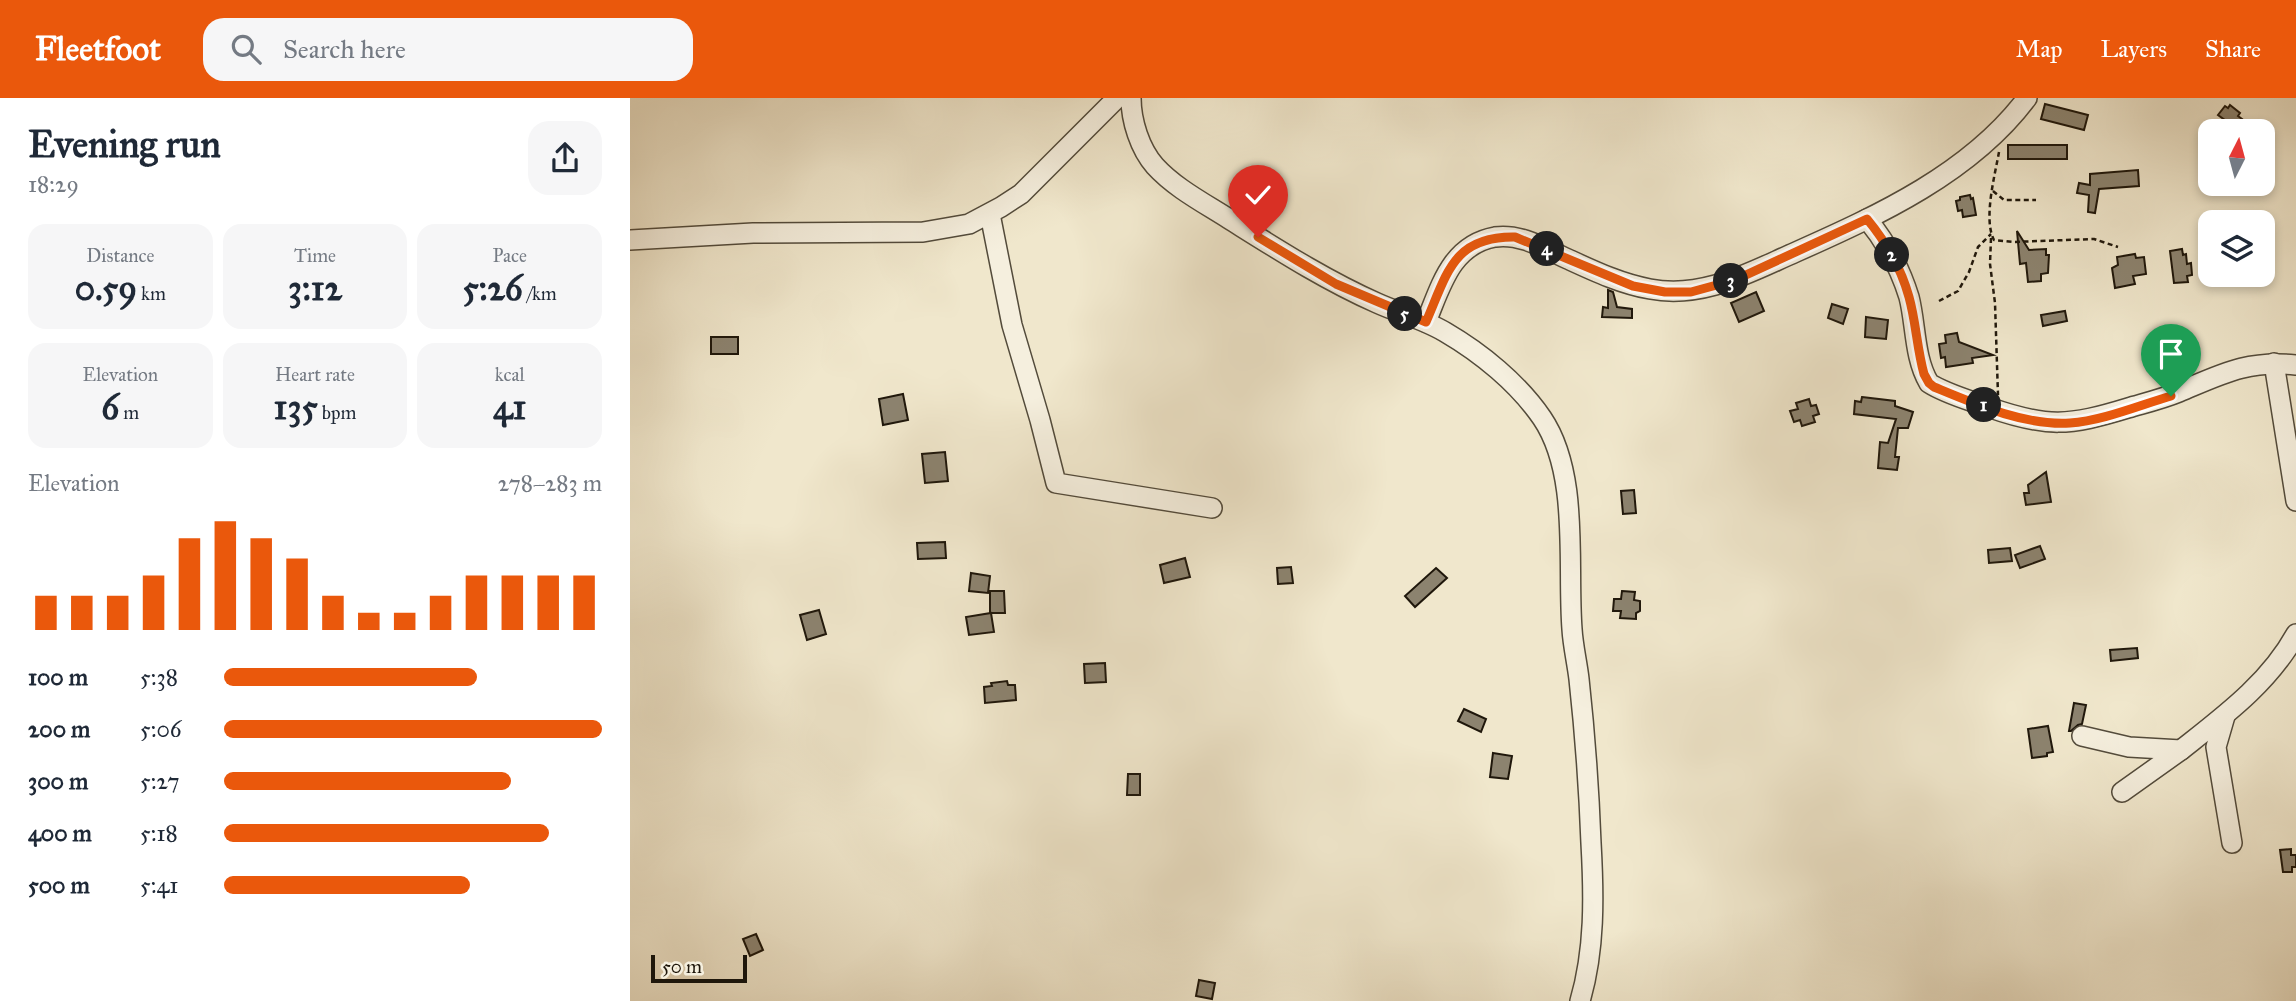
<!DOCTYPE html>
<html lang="en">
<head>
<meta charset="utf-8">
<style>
  :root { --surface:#fff; --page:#f6f6f7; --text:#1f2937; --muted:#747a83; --accent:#ea580c }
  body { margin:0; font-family:"IM FELL Great Primer",serif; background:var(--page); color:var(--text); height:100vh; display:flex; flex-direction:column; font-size:26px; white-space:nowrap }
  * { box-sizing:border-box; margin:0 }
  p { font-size:23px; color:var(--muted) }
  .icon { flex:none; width:38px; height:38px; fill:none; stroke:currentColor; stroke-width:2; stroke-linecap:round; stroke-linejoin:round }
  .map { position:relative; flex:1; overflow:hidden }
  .side { display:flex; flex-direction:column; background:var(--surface); width:630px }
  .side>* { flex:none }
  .needle { width:46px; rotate:6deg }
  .tools { position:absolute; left:1568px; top:21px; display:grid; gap:14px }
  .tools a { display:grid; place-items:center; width:77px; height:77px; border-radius:14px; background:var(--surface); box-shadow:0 4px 10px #0003; font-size:35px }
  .scale { position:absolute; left:21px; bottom:18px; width:96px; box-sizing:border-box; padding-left:7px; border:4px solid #1f170b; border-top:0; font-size:19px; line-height:24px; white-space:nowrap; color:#1f170b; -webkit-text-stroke:5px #f5efde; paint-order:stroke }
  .pin { position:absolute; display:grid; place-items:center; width:60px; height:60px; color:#fff; margin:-72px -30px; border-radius:50% 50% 50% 0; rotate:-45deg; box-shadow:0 0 7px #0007 }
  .pin .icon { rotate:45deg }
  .km { position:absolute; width:35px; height:35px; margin:-18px; border-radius:50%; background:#222; color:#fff; font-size:19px; line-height:35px; text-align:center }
  .round { display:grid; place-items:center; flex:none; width:74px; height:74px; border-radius:21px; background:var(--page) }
  .summary { display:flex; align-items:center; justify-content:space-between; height:119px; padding:0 28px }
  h1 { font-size:38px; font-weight:700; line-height:52px }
  .metrics { display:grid; grid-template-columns:repeat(3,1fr); gap:10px; height:119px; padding:7px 28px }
  .metrics div { display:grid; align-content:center; border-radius:18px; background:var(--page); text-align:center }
  .metrics b { font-size:35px; font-weight:700 }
  .metrics small { font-size:19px; font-weight:400 }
  .metrics p { font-size:19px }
  .chart { height:196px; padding:14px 28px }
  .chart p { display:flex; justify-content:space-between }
  .chart svg { width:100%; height:126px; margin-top:7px; stroke:var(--accent); stroke-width:6 }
  ul { padding:0 28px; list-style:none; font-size:23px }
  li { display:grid; grid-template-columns:112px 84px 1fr; align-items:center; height:52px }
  li i { height:18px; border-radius:9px; background:var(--accent) }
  header { display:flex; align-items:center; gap:42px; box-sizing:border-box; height:98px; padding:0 35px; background:var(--accent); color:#fff }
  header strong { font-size:33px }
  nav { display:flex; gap:38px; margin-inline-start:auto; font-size:24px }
  .search { width:490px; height:63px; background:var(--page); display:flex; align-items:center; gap:18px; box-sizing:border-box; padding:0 24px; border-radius:21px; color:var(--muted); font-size:26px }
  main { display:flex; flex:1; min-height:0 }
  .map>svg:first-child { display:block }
</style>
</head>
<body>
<header>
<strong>Fleetfoot</strong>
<div class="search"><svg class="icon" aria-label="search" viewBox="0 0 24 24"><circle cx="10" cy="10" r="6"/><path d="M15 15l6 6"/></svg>Search here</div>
<nav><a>Map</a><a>Layers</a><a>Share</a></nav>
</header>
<main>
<section class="side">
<div class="summary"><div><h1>Evening run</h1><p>18:29</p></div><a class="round"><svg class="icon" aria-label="share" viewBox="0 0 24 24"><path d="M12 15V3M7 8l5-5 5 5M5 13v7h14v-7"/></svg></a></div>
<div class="metrics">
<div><p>Distance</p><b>0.59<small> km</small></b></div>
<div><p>Time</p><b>3:12</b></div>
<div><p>Pace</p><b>5:26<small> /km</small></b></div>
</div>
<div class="metrics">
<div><p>Elevation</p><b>6<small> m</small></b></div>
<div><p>Heart rate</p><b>135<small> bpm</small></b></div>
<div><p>kcal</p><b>41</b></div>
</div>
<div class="chart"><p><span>Elevation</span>278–283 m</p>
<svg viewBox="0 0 160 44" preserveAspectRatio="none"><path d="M5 44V32M15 44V32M25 44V32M35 44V25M45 44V12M55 44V6M65 44V12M75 44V19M85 44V32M95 44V38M105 44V38M115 44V32M125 44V25M135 44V25M145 44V25M155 44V25"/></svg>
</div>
<ul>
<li><b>100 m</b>5:38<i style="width:67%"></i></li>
<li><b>200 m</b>5:06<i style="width:100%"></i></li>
<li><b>300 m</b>5:27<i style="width:76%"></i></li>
<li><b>400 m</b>5:18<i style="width:86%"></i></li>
<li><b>500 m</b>5:41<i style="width:65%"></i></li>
</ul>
</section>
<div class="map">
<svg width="1666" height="903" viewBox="0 0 1666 903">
  <rect width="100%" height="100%" fill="#f0e7cc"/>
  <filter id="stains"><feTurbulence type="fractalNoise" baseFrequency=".00286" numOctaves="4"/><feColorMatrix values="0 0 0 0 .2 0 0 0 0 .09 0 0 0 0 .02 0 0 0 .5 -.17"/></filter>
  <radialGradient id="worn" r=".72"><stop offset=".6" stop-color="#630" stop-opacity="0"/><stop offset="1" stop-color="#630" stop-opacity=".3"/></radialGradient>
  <g fill="#8c836f" stroke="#1f170b" stroke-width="2">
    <path d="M1415 6 1458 17 1454 32 1411 21Z"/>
    <path d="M1600 7 1610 15 1608 18 1612 21 1606 30 1588 17 1595 8 1598 10Z"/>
    <rect x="1378" y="47" width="59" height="14"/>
    <path d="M1508 72 1509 88 1469 91 1465 115 1458 114 1459 97 1447 95 1449 85 1460 87V76Z"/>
    <path d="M1340 97 1341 101 1343 100 1346 117 1333 119 1332 112 1328 113 1326 103 1330 102V99Z"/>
    <path d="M1387 133 1399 152 1416 151V157H1419L1418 175 1411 176V183L1398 184 1396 165 1390 166Z"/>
    <path d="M1552 151 1553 157 1556 156 1557 166 1561 165 1562 177 1557 178 1558 184 1544 185 1540 153Z"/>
    <path d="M1505 156 1506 160 1514 159 1516 176 1503 178 1505 186 1485 190 1482 170 1488 167 1487 159Z"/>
    <path d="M978 192 983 194 987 209 1002 211V220L972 219 973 209 978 210Z"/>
    <path d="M1126 194 1134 213 1109 224 1101 205Z"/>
    <path d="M1202 206 1218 211 1213 226 1198 220Z"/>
    <path d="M1435 213 1437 223 1413 228 1411 217Z"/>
    <path d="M1236 219 1258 222 1256 241 1235 239Z"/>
    <path d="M1327 235 1329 244 1363 257 1342 260 1343 265 1316 269 1315 259 1311 260 1309 246 1316 245 1315 237Z"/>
    <rect x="81" y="239" width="27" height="17"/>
    <path d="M273 296 278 322 253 327 249 301Z"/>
    <path d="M1232 299 1265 303V308L1283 314 1278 330H1268L1265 359H1269L1267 372 1248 370 1250 344 1258 345 1266 321 1224 316 1225 303 1231 304Z"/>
    <path d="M1179 301 1181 308 1186 307 1189 316 1183 318 1185 324 1172 328 1170 322 1164 324 1160 313 1168 311 1166 305Z"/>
    <path d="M315 354 318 383 295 385 292 356Z"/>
    <path d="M1416 374 1421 404 1396 407 1394 395H1399L1398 387Z"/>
    <path d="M1004 392 1006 415 993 416 991 393Z"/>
    <path d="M315 444 316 460 288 461 287 445Z"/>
    <path d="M1410 448 1415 461 1390 470 1385 457Z"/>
    <path d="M1380 450 1382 463 1359 465 1358 452Z"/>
    <path d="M555 460 560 479 534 485 530 467Z"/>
    <path d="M661 469 663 485 648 486 647 470Z"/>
    <path d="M806 470 817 480 785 509 775 498Z"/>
    <path d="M341 475 360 478 358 495 339 493Z"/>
    <path d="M360 493H374L375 515H360Z"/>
    <path d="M992 493 1005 494 1004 502 1010 503V513L1006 515V521L990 520 991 513H983L984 501H991Z"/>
    <path d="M189 512 196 536 177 542 170 517Z"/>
    <path d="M361 515 364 534 339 537 336 519Z"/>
    <path d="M1507 550 1508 560 1481 563 1480 552Z"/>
    <path d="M475 565 476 584 455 585 454 566Z"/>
    <path d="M377 583 378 587H385L386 602 355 605 354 589 362 588 361 585Z"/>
    <path d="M1444 605 1456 607 1452 626 1448 627 1441 633H1439Z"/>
    <path d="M834 611 856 621 851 634 828 623Z"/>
    <path d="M1418 628 1423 654 1417 655V658L1402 660 1398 631Z"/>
    <path d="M863 655 882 658 878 681 860 679Z"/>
    <path d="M498 676H510V697H497Z"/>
    <path d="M1661 751V757H1666V769H1662V774H1653L1650 752Z"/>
    <path d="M126 836 133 852 120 858 113 841Z"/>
    <path d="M569 882 585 885 582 901 566 898Z"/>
  </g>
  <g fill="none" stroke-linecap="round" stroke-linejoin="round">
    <g stroke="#534b3b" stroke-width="22">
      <g id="minor">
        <path d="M501 0C501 23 510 51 525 68 545 90 574 105 599 121 647 151 695 182 747 205 769 215 793 221 815 234 851 255 888 285 912 320 950 376 937 466 942 531 943 548 947 564 949 581 955 636 959 691 961 745 964 798 965 852 950 903"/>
        <path d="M360 116 382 227 410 322 426 385 582 410"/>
        <path d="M1237 121C1256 144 1270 170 1279 199 1286 226 1284 260 1299 285 1316 296 1339 302 1358 309 1417 330 1439 328 1498 310 1515 305 1532 301 1549 294 1592 276 1617 262 1666 267"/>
        <path d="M0 142 123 135 293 134 339 126 371 109 391 96 487 0"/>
        <path d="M796 224C811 188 821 147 865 139 892 135 917 152 940 162 966 174 992 186 1020 191 1073 201 1118 175 1166 154 1249 117 1341 75 1397 0"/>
        <path d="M1644 265 1666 403"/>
        <path d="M1595 618 1586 649 1602 745"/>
        <path d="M1452 638 1499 649 1551 652C1594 618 1639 585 1666 536"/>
        <path d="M1492 694 1551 652"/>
      </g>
    </g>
    <g stroke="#1f170b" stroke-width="2.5" stroke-dasharray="5 3.5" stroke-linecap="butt">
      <path d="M1369 54C1365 77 1353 121 1364 142L1383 144 1464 141 1488 149"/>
      <path d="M1363 93 1374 102H1406"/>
      <path d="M1361 140 1360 166 1365 205 1368 297"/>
      <path d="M1309 203 1328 193 1339 174 1348 149 1361 136"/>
    </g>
    <use href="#minor" stroke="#f5efde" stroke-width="19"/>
  </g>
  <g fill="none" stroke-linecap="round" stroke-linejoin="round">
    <g stroke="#fff" stroke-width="14">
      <path id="route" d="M628 139 706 186 796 224C817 176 823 138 885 139L1003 188 1035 194H1061L1105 182 1237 121C1256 144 1271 170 1279 199 1286 224 1287 251 1294 276L1299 285 1304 289C1345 306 1395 328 1440 325 1472 323 1510 307 1541 298"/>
    </g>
    <use href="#route" stroke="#ea580c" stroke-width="9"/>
  </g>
  <rect width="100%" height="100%" filter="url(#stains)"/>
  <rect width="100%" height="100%" fill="url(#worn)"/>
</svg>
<div class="tools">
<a><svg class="needle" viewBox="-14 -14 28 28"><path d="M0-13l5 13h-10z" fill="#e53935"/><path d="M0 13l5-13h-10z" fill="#747a83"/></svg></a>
<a><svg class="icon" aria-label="layers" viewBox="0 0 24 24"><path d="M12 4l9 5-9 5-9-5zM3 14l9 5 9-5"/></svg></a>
</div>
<div class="scale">50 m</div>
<div class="pin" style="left:1541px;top:298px;background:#1e9e55"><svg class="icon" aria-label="arrive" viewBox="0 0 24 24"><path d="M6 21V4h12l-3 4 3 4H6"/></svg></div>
<div class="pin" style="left:628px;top:139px;background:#d93025"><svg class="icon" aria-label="check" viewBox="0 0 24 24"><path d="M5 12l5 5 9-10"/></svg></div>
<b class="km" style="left:1354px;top:307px">1</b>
<b class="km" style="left:1262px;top:157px">2</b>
<b class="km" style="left:1101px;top:183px">3</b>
<b class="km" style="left:917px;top:151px">4</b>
<b class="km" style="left:775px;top:216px">5</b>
</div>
</main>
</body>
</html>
